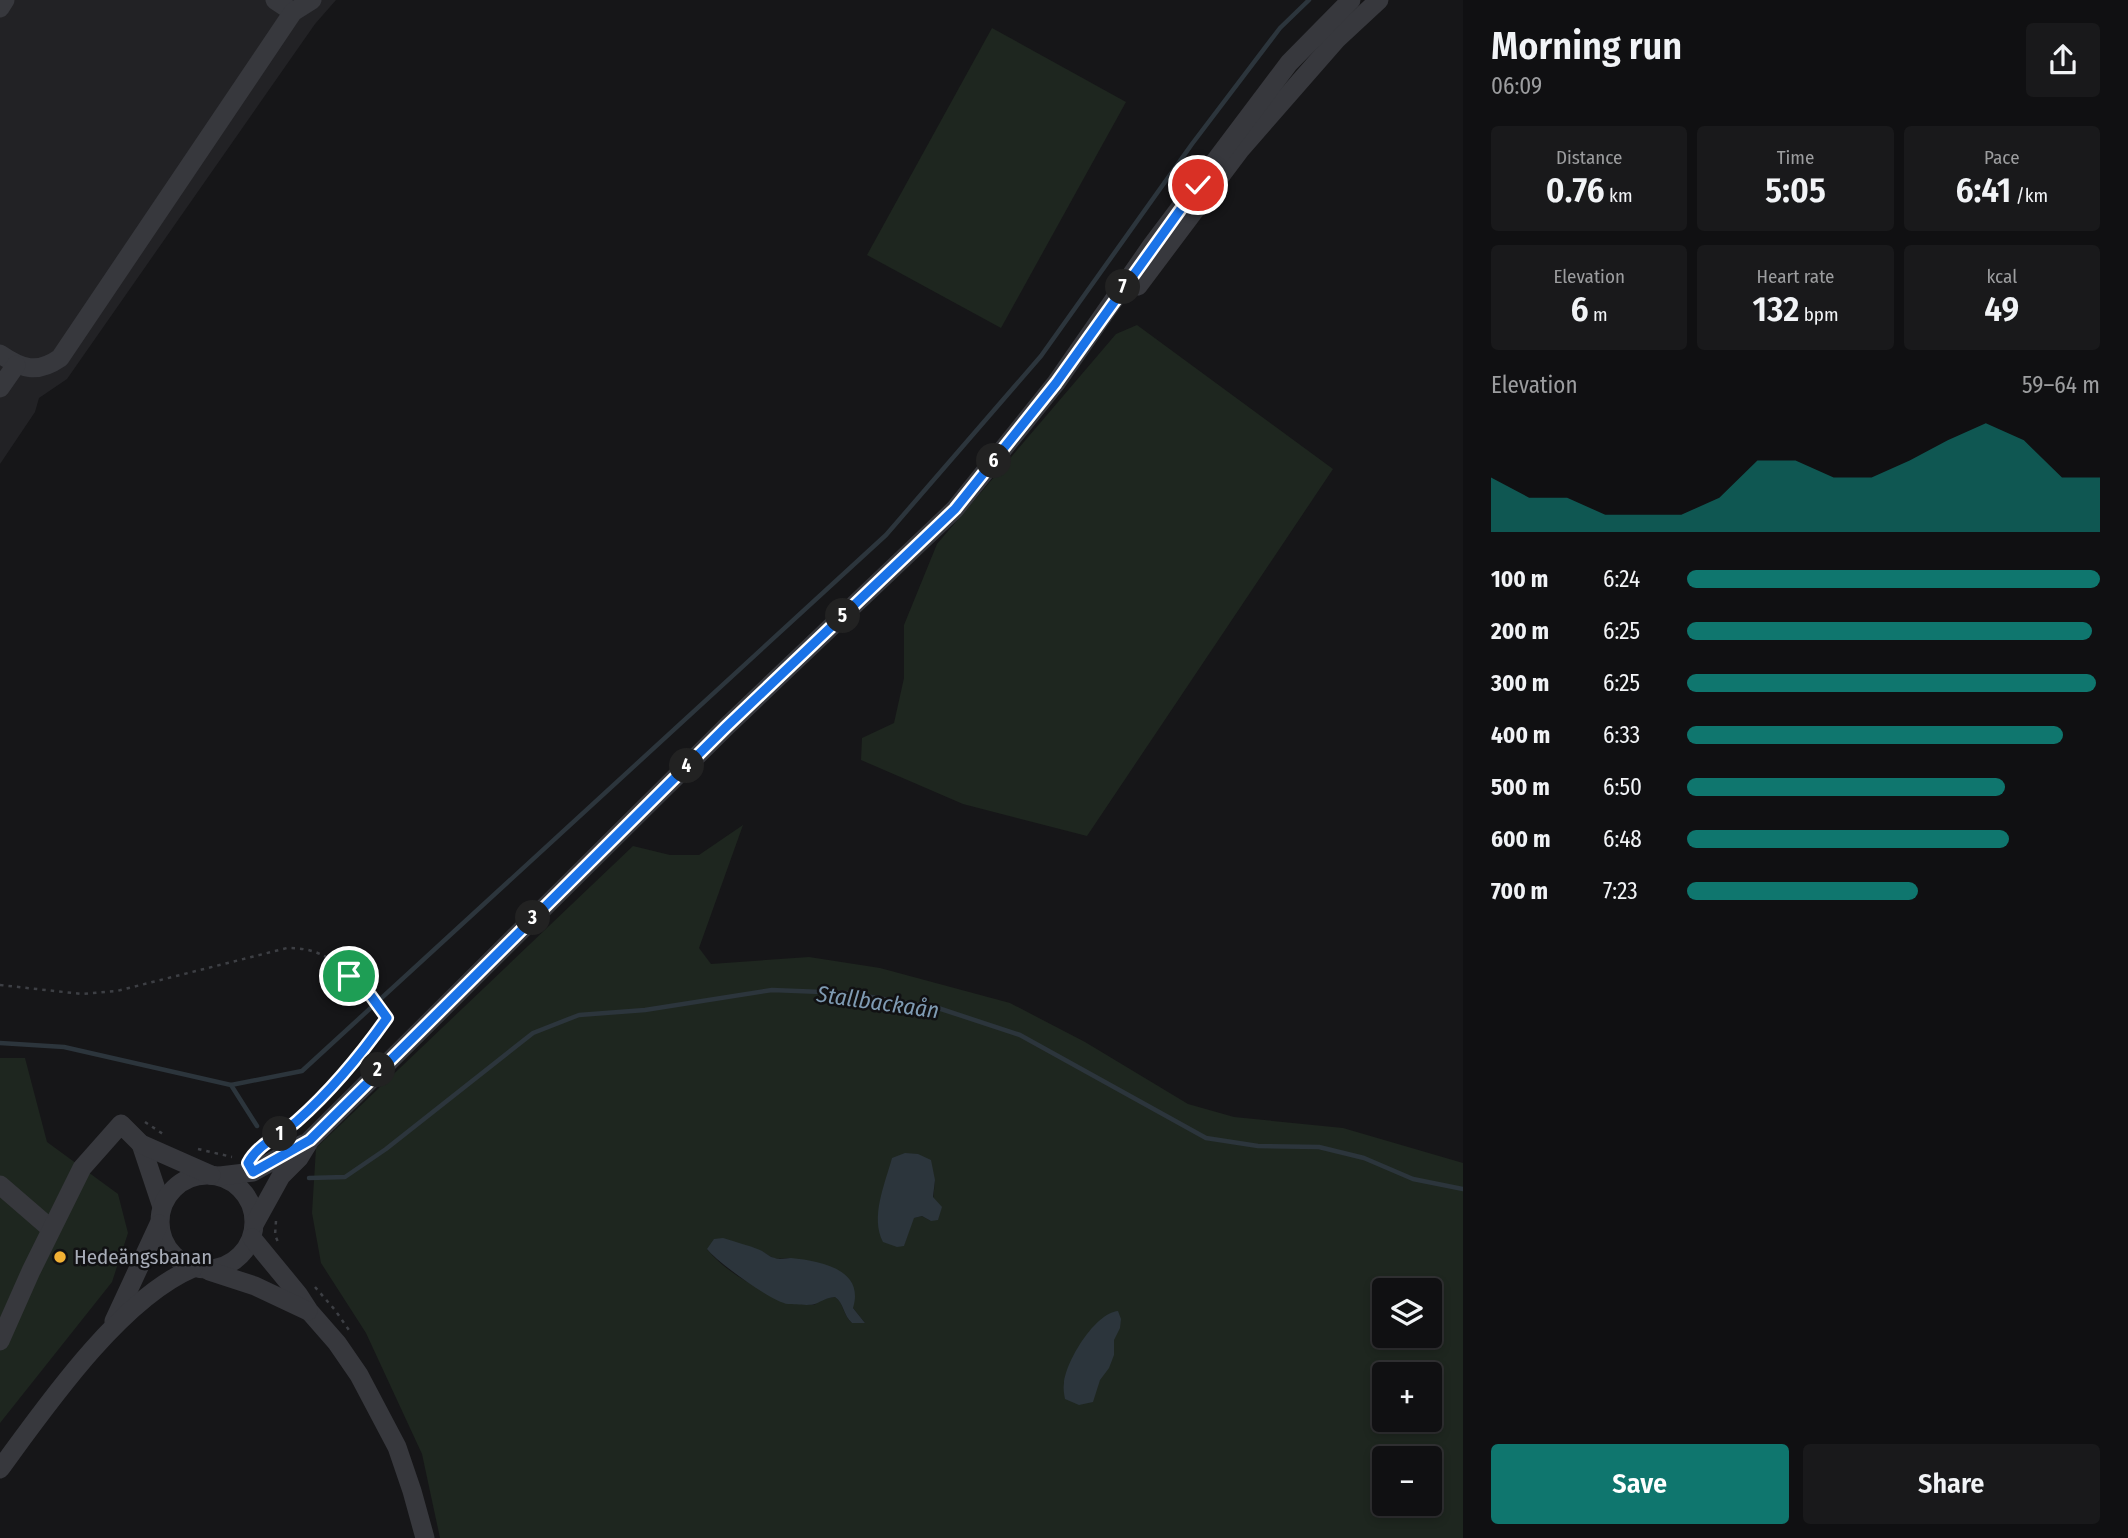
<!DOCTYPE html>
<html lang="en">
<head>
<meta charset="utf-8">
<style>
  :root { --surface:#101012; --page:#19191b; --text:#f1f3f6; --muted:#9c9d9f; --line:#303032; --accent:#0f766e }
  body { margin:0; font-family:"Fira Sans Condensed",sans-serif; background:var(--page); color:var(--text); height:100vh; display:flex; flex-direction:column; font-size:26px; white-space:nowrap }
  * { box-sizing:border-box; margin:0 }
  p { font-size:23px; color:var(--muted) }
  .icon { flex:none; width:38px; height:38px; fill:none; stroke:currentColor; stroke-width:2; stroke-linecap:round; stroke-linejoin:round }
  .map { position:relative; flex:1; overflow:hidden }
  .sheet { display:flex; flex-direction:column; background:var(--surface); width:665px }
  .sheet>* { flex:none }
  .controls { position:absolute; left:1372px; top:1278px; display:grid; gap:14px }
  .controls a { display:grid; place-items:center; width:70px; height:70px; border-radius:7px; background:var(--surface); box-shadow:0 4px 10px #0003,0 0 0 2px var(--line); font-size:35px }
  .pin { position:absolute; display:grid; place-items:center; width:60px; height:60px; color:#fff; margin:-30px; border:4px solid #fff; border-radius:50%; box-shadow:0 2px 7px #0007 }
  .km { position:absolute; width:35px; height:35px; margin:-18px; border-radius:50%; background:#222; color:#fff; font-size:19px; line-height:35px; text-align:center }
  .round { display:grid; place-items:center; flex:none; width:74px; height:74px; border-radius:7px; background:var(--page) }
  .summary { display:flex; align-items:center; justify-content:space-between; height:119px; padding:0 28px }
  h1 { font-size:38px; font-weight:600; line-height:52px }
  .figures { display:grid; grid-template-columns:repeat(3,1fr); gap:10px; height:119px; padding:7px 28px }
  .figures div { display:grid; align-content:center; border-radius:7px; background:var(--page); text-align:center }
  .figures b { font-size:35px; font-weight:600 }
  .figures small { font-size:19px; font-weight:400 }
  .figures p { font-size:19px }
  .chart { height:196px; padding:14px 28px }
  .chart p { display:flex; justify-content:space-between }
  .chart svg { width:100%; height:126px; margin-top:7px; fill:var(--accent); opacity:.7 }
  .cta { display:flex; gap:14px; margin-top:auto; padding:14px 28px }
  .cta a { flex:1; height:80px; border-radius:7px; background:var(--accent); color:#fff; font-size:28px; font-weight:600; line-height:80px; text-align:center }
  .cta a+a { background:var(--page); color:var(--text) }
  ul { padding:0 28px; list-style:none; font-size:23px }
  li { display:grid; grid-template-columns:112px 84px 1fr; align-items:center; height:52px }
  li i { height:18px; border-radius:9px; background:var(--accent) }
  main { display:flex; flex:1; min-height:0 }
  .map>svg:first-child { display:block }
</style>
</head>
<body>
<main>
<div class="map">
<svg width="1463" height="1538" viewBox="0 0 1463 1538">
  <rect width="100%" height="100%" fill="#161618"/>
  <path fill="#222225" d="M0 0H336L315 24 67 379 39 398 35 412 0 464Z"/>
  <g fill="#1e261f" fill-rule="evenodd">
    <path d="M992 28 1126 102 1001 328 867 255Z"/>
    <path d="M1137 325 1333 469 1087 836 963 804 861 760 862 738 894 723 904 678V625L937 544 1116 334Z"/>
    <path d="M743 825 699 948 711 964 809 957 880 968 1010 1003 1085 1042 1188 1104 1234 1117 1343 1128 1463 1163V1538H440L422 1454 366 1333 321 1263 312 1213 316 1148 633 846 670 855H699ZM892 1158 935 1180 931 1221 922 1216 913 1218 904 1245ZM707 1249 759 1250 775 1259 788 1258 853 1308 865 1323H852C843 1315 844 1303 835 1297L822 1299 814 1305C777 1300 730 1278 707 1249ZM1384 1290H1430V1335H1384ZM1384 1374H1430V1419H1384ZM1384 1458H1430V1503H1384Z"/>
    <path d="M0 1058H25L47 1142 118 1194 128 1233 112 1282 0 1423Z"/>
  </g>
  <g fill="#2c353c">
    <path d="M905 1153 918 1154 931 1160 935 1180 933 1197 942 1207 938 1220 931 1221 922 1216 914 1218 904 1246 897 1247 883 1242C870 1217 885 1184 892 1158Z"/>
    <path d="M723 1238C735 1242 748 1245 760 1250 765 1252 769 1257 775 1258 779 1260 786 1258 791 1258 820 1261 865 1269 853 1308L865 1323H852C843 1315 844 1303 835 1297 826 1298 822 1301 815 1304 809 1306 794 1304 788 1304 772 1302 717 1262 707 1249L714 1239Z"/>
    <path d="M1118 1311 1121 1319 1120 1328 1114 1340V1355L1109 1368 1100 1380 1093 1402 1079 1405 1065 1399C1064 1394 1063 1388 1064 1383 1066 1361 1095 1313 1118 1311Z"/>
  </g>
  <g fill="none" stroke-linecap="round" stroke-linejoin="round">
    <g stroke="#2c353c" stroke-width="4.5">
      <path d="M0 1043 64 1047 231 1085 302 1071 886 535 1041 356 1192 144 1280 28 1309 0"/>
      <path d="M231 1085 257 1126"/>
      <path d="M309 1178 345 1177 386 1149 533 1033 579 1015 645 1010 772 990 847 993 938 1008 1020 1035 1206 1138 1258 1146 1319 1147 1364 1158 1413 1179 1463 1189"/>
    </g>
    <g stroke="#3d3f44" stroke-width="2.5" stroke-dasharray="3.5 5" stroke-linecap="butt">
      <path d="M0 985 82 994 117 991 287 948C298 948 309 949 320 954 341 963 376 998 387 1018 353 1067 315 1108 267 1143"/>
      <path d="M145 1122 166 1136"/>
      <path d="M198 1149 232 1157"/>
      <path d="M276 1221 275 1235 278 1242"/>
      <path d="M315 1287 335 1310 351 1333"/>
    </g>
    <g stroke="#37383d" stroke-width="19">
      <path d="M275 0 293 12"/>
      <path d="M0 8 5 0"/>
      <path d="M1138 286 1240 150 1337 39 1379 0"/>
      <path d="M0 354C22 369 37 374 60 358L293 12 312 0"/>
      <path d="M0 388 16 365"/>
      <path d="M141 1144 162 1207"/>
      <circle cx="207" cy="1222" r="47"/>
      <path d="M220 1176 253 1172 303 1144"/>
      <path d="M0 1185 51 1229"/>
      <path d="M255 1223 281 1176 299 1158 310 1140 726 727 955 509 1056 383 1152 245 1289 63 1351 0"/>
      <path d="M252 1238 298 1294 309 1311 337 1343 359 1375 397 1447 412 1491 425 1538"/>
      <path d="M209 1271 255 1286 308 1311"/>
      <path d="M114 1321 159 1224"/>
      <path d="M0 1341 31 1271 82 1168 121 1124 141 1144 211 1175"/>
      <path d="M0 1469C46 1406 120 1299 193 1268"/>
    </g>
  </g>
  <g fill="none" stroke-linecap="round" stroke-linejoin="round">
    <g stroke="#fff" stroke-width="14">
      <path id="route" d="M349 976 371 996 387 1018C360 1056 332 1090 297 1121 281 1135 258 1144 248 1163L253 1172 310 1140 726 727 955 509 1056 383 1198 185"/>
    </g>
    <use href="#route" stroke="#1a73e8" stroke-width="9"/>
  </g>
  <circle fill="#f2b134" stroke="#111113" stroke-width="2.5" cx="60" cy="1257" r="7"/>
  <g text-anchor="middle" dominant-baseline="central" stroke-width="5" stroke-linejoin="round" paint-order="stroke">
    <g font-size="21" fill="#a8adb8" stroke="#111113" text-anchor="start">
      <text x="74" y="1257">Hedeängsbanan</text>
    </g>
    <g font-size="23" font-style="italic" fill="#7f9bb3" stroke="#111113">
      <text transform="translate(878 1002) rotate(8)">Stallbackaån</text>
    </g>
  </g>
</svg>
<div class="controls">
<a><svg class="icon" aria-label="layers" viewBox="0 0 24 24"><path d="M12 4l9 5-9 5-9-5zM3 14l9 5 9-5"/></svg></a>
<a>+</a>
<a>−</a>
</div>
<div class="pin" style="left:349px;top:976px;background:#1e9e55"><svg class="icon" aria-label="arrive" viewBox="0 0 24 24"><path d="M6 21V4h12l-3 4 3 4H6"/></svg></div>
<div class="pin" style="left:1198px;top:185px;background:#d93025"><svg class="icon" aria-label="check" viewBox="0 0 24 24"><path d="M5 12l5 5 9-10"/></svg></div>
<b class="km" style="left:280px;top:1134px">1</b>
<b class="km" style="left:378px;top:1070px">2</b>
<b class="km" style="left:533px;top:918px">3</b>
<b class="km" style="left:687px;top:766px">4</b>
<b class="km" style="left:843px;top:616px">5</b>
<b class="km" style="left:994px;top:461px">6</b>
<b class="km" style="left:1123px;top:287px">7</b>
</div>
<section class="sheet">
<div class="summary"><div><h1>Morning run</h1><p>06:09</p></div><a class="round"><svg class="icon" aria-label="share" viewBox="0 0 24 24"><path d="M12 15V3M7 8l5-5 5 5M5 13v7h14v-7"/></svg></a></div>
<div class="figures">
<div><p>Distance</p><b>0.76<small> km</small></b></div>
<div><p>Time</p><b>5:05</b></div>
<div><p>Pace</p><b>6:41<small> /km</small></b></div>
</div>
<div class="figures">
<div><p>Elevation</p><b>6<small> m</small></b></div>
<div><p>Heart rate</p><b>132<small> bpm</small></b></div>
<div><p>kcal</p><b>49</b></div>
</div>
<div class="chart"><p><span>Elevation</span>59–64 m</p>
<svg viewBox="0 0 160 44" preserveAspectRatio="none"><path d="M0 44V25L10 32L20 32L30 38L40 38L50 38L60 32L70 19L80 19L90 25L100 25L110 19L120 12L130 6L140 12L150 25L160 25V44z"/></svg>
</div>
<ul>
<li><b>100 m</b>6:24<i style="width:100%"></i></li>
<li><b>200 m</b>6:25<i style="width:98%"></i></li>
<li><b>300 m</b>6:25<i style="width:99%"></i></li>
<li><b>400 m</b>6:33<i style="width:91%"></i></li>
<li><b>500 m</b>6:50<i style="width:77%"></i></li>
<li><b>600 m</b>6:48<i style="width:78%"></i></li>
<li><b>700 m</b>7:23<i style="width:56%"></i></li>
</ul>
<div class="cta"><a>Save</a><a>Share</a></div>
</section>
</main>
</body>
</html>
